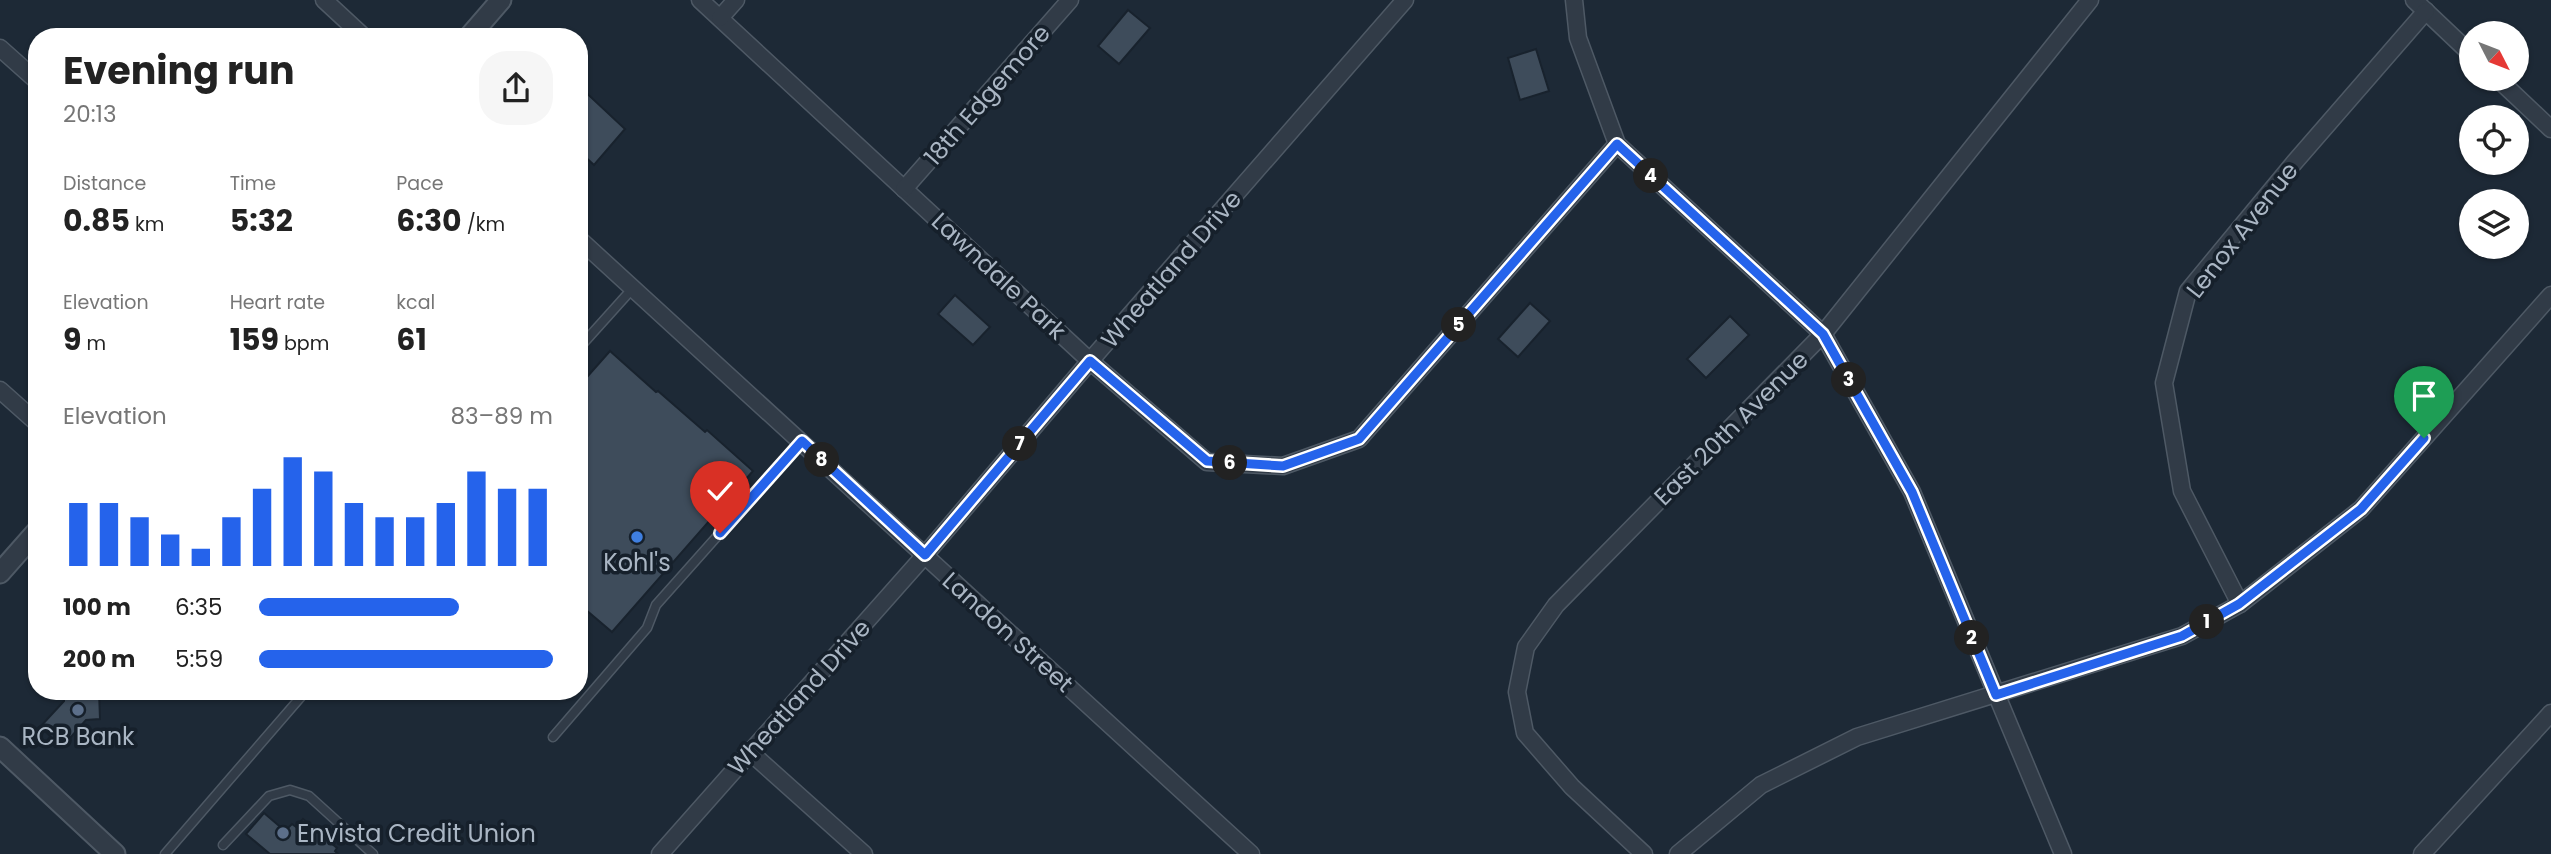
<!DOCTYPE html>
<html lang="en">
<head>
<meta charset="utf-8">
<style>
  :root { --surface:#fff; --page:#f6f6f6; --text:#222; --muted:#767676; --accent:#2563eb }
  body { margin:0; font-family:Poppins,sans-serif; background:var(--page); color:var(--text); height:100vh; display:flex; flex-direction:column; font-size:26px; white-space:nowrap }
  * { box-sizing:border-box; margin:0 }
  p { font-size:23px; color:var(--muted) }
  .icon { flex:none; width:38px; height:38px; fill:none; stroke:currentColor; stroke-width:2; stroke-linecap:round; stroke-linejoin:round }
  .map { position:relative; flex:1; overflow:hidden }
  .sheet { position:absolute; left:28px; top:28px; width:560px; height:672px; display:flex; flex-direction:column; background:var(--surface); border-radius:28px; box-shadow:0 2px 5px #0004 }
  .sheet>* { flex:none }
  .needle { width:46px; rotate:132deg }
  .tools { position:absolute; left:2459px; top:21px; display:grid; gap:14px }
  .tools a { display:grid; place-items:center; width:70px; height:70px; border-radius:50%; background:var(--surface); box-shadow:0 2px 5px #0004; font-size:35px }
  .pin { position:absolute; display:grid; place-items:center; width:60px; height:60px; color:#fff; margin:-72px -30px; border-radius:50% 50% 50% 0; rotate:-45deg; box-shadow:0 0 7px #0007 }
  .pin .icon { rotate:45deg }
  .km { position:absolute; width:35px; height:35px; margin:-18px; border-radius:50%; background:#222; color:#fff; font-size:19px; line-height:35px; text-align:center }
  .round { display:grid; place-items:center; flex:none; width:74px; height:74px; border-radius:28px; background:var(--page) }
  .headline { display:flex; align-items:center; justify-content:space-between; height:119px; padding:0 35px }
  h1 { font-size:38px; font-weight:700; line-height:52px }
  .stats { display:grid; grid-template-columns:repeat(3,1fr); gap:10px; height:119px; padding:7px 35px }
  .stats div { display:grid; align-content:center }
  .stats b { font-size:30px; font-weight:700 }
  .stats small { font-size:19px; font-weight:400 }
  .stats p { font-size:19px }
  .chart { height:196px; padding:14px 35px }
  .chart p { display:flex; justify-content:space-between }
  .chart svg { width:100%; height:126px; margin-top:7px; stroke:var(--accent); stroke-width:6 }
  ul { padding:0 35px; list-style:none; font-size:23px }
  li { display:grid; grid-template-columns:112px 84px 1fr; align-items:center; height:52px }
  li i { height:18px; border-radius:9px; background:var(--accent) }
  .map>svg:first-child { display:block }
</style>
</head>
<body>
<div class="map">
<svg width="2551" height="854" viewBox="0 0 2551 854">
  <rect width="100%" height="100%" fill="#1d2936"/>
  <g fill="#3e4c5b" stroke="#18222d" stroke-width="2">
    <path d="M1128 10 1150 28 1119 64 1098 46Z"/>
    <path d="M1536 49 1549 91 1520 100 1508 58Z"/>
    <path d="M579 86 625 129 594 165 581 153 579 154Z"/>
    <path d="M955 295 990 327 973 345 938 314Z"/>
    <path d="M1530 303 1550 321 1518 357 1498 339Z"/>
    <path d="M1730 316 1749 335 1706 378 1687 359Z"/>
    <path d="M610 351 656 392 658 391 705 432 707 430 753 471 612 632 579 604V386Z"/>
    <path d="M64 691H99L100 719 86 720 62 747 40 727 64 701Z"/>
    <path d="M264 813 285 831 292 824 296 827 303 819 337 848 335 851 338 854H270L246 834Z"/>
  </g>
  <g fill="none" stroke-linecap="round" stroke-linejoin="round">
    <g stroke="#4e5965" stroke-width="11">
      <g id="service">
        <path d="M579 348 633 288"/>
        <path d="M553 737 647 628 656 605 802 441"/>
        <path d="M223 845 269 796 290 790 309 796 373 854"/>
        <path d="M165 854 306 691"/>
      </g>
    </g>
    <g stroke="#4e5965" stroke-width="19">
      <g id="minor">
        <path d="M324 0 364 37"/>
        <path d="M700 0 1090 361 1207 462 1283 466 1359 439 1617 144"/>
        <path d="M1574 0 1578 38 1617 144 1823 334 1912 492 2063 854"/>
        <path d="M2414 0 2471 54"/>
        <path d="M720 18 736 0"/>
        <path d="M0 48 37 81"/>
        <path d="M2498 79 2551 129"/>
        <path d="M904 189 1070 0"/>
        <path d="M579 239 1251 854"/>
        <path d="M0 390 37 423"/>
        <path d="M2240 604 2182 491 2164 383 2188 291 2293 164 2426 11"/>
        <path d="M750 752 864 854"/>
        <path d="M660 854 925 555 1090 361 1405 0"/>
        <path d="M1644 854 1572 787 1525 733 1517 692 1526 647 1556 605 1823 334 2090 0"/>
        <path d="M1678 854 1761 785 1857 737 2182 636 2240 604 2361 509 2551 295"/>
        <path d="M2422 854 2551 713"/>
      </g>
    </g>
    <g stroke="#4e5965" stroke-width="23">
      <g id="tertiary">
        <path d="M469 37 501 0"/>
        <path d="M0 573 37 531"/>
        <path d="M0 747 115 854"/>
      </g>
    </g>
    <use href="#service" stroke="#313b47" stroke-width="8"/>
    <use href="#minor" stroke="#313b47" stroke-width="16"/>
    <use href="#tertiary" stroke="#313b47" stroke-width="19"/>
  </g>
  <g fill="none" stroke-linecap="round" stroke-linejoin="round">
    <g stroke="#fff" stroke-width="14">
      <path id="route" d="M720 533 802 441 925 555 1090 361 1207 461 1283 466 1359 439 1617 144 1823 334 1912 492 1996 695 2182 636 2239 604 2361 509 2424 438"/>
    </g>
    <use href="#route" stroke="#2563eb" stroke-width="9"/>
  </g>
  <circle fill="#3f7fe0" stroke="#16202b" stroke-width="2.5" cx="637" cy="537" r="7"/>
  <g fill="#5c6f8a" stroke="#16202b" stroke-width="2.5">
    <circle cx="78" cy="710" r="7"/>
    <circle cx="283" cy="833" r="7"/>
  </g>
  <g text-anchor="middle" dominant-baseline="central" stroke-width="7" stroke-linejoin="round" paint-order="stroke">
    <g font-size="24" fill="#aab6c4" stroke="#16202b">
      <text transform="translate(987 95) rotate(-49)">18th Edgemore</text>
      <text transform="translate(2242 230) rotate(-52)">Lenox Avenue</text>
      <text transform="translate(1171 269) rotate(-49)">Wheatland Drive</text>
      <text transform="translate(999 276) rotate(43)">Lawndale Park</text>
      <text transform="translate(1731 428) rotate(-45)">East 20th Avenue</text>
      <text transform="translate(1008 632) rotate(42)">Landon Street</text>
      <text transform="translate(799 697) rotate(-48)">Wheatland Drive</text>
    </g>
    <g font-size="24" fill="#aab6c4" stroke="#16202b">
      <text x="637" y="562">Kohl's</text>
      <text x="78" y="736">RCB Bank</text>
      <text x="297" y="833" text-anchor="start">Envista Credit Union</text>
    </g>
  </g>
</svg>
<div class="tools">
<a><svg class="needle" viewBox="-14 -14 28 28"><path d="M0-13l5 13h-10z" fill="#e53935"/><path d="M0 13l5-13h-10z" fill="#767676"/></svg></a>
<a><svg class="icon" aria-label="locate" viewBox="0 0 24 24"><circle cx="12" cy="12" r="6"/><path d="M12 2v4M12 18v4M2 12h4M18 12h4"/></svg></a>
<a><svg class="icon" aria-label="layers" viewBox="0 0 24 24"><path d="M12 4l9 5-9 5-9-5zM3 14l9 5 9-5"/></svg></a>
</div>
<div class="pin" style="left:2424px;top:438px;background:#1e9e55"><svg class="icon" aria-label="arrive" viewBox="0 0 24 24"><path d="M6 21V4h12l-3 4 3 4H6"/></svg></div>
<div class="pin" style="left:720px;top:533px;background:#d93025"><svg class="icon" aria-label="check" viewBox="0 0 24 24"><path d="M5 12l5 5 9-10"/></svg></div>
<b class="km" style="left:2207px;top:622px">1</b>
<b class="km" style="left:1972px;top:638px">2</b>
<b class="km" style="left:1849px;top:380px">3</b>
<b class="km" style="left:1651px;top:176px">4</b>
<b class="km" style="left:1459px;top:325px">5</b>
<b class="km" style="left:1230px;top:463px">6</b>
<b class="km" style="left:1020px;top:444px">7</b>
<b class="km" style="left:822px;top:460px">8</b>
<section class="sheet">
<div class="headline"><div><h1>Evening run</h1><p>20:13</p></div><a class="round"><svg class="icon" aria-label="share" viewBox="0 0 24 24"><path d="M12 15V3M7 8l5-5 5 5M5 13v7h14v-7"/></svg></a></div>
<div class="stats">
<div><p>Distance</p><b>0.85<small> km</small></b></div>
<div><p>Time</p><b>5:32</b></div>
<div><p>Pace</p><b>6:30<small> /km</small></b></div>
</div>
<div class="stats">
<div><p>Elevation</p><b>9<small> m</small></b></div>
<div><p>Heart rate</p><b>159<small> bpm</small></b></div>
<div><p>kcal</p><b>61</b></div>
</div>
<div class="chart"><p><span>Elevation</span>83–89 m</p>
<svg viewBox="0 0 160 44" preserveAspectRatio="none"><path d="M5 44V22M15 44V22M25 44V27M35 44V33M45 44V38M55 44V27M65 44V17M75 44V6M85 44V11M95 44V22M105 44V27M115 44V27M125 44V22M135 44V11M145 44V17M155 44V17"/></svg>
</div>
<ul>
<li><b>100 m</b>6:35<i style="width:68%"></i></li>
<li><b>200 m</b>5:59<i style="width:100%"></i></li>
</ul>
</section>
</div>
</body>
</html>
